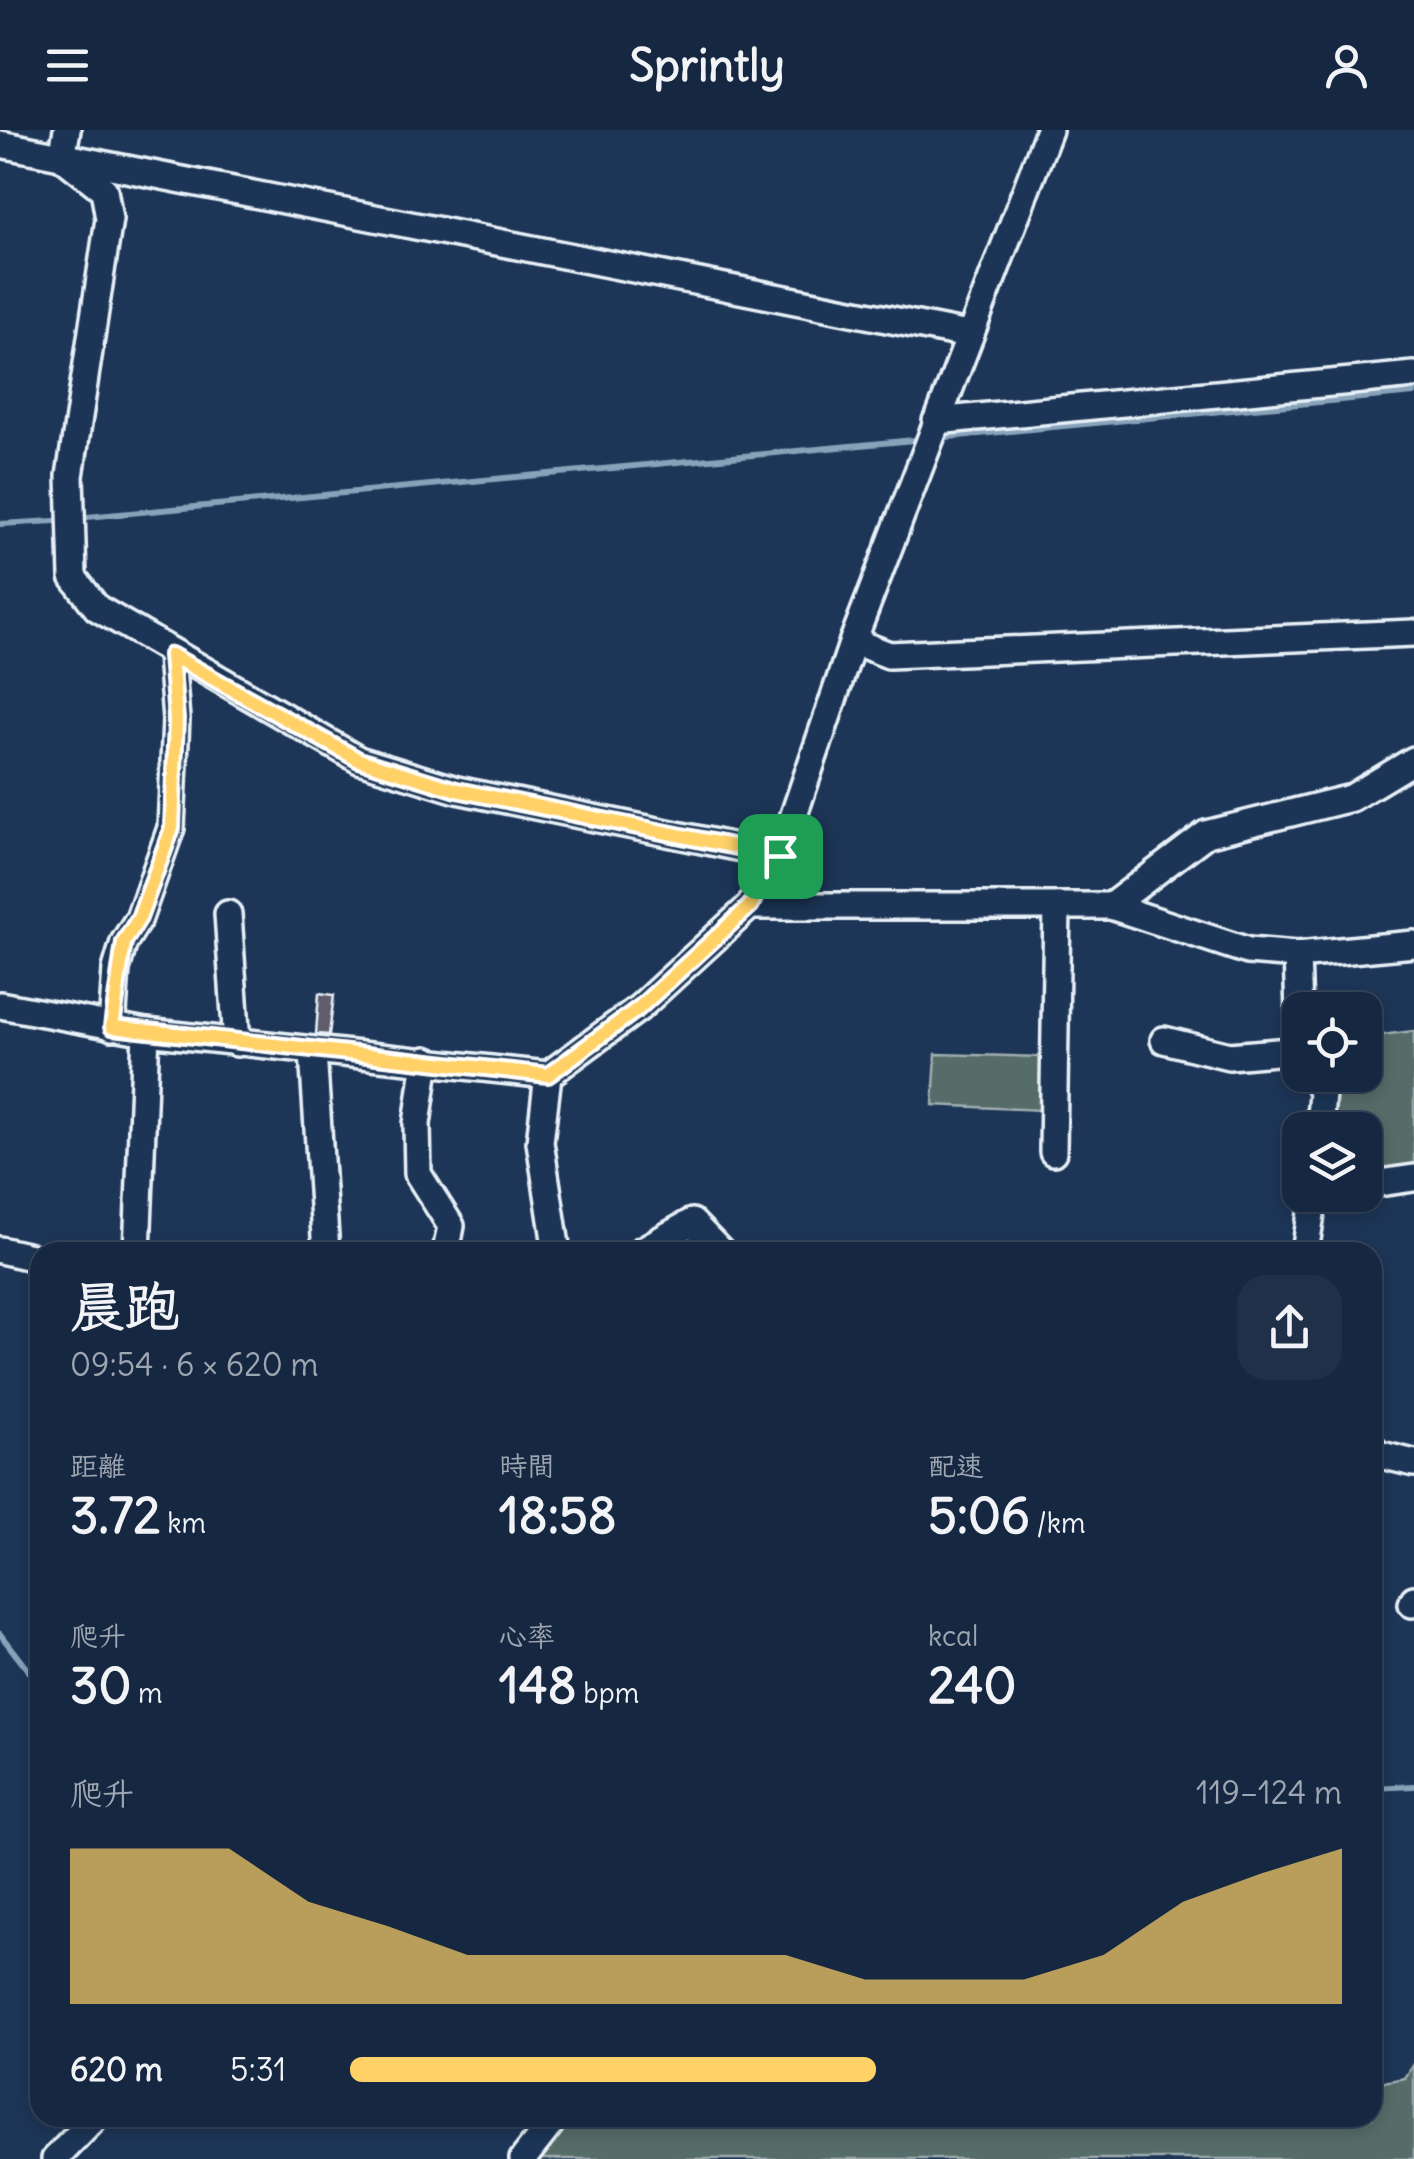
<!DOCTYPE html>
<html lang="zh-TW">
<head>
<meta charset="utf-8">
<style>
  :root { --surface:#162841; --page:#1f3048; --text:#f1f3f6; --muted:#9ea6b1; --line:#35445a; --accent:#ffd166 }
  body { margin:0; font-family:Delius,"LXGW WenKai TC",sans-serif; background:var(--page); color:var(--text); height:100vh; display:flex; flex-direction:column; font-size:38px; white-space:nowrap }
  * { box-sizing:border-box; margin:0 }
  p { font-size:32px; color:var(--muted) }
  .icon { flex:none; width:55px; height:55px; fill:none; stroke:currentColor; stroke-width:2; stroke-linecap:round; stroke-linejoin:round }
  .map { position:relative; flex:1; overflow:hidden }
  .details { position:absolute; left:30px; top:1112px; width:1352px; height:885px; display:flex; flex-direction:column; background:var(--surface); border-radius:30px; box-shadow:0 5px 15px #0003,0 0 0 2px var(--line) }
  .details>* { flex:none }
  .buttons { position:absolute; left:1282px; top:862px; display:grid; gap:20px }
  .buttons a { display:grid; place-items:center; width:100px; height:100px; border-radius:20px; background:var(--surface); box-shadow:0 5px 15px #0003,0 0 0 2px var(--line); font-size:50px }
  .pin { position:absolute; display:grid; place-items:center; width:85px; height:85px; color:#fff; margin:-42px; border-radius:20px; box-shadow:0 5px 15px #0006 }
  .round { display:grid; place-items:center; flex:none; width:105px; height:105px; border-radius:30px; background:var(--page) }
  .overview { display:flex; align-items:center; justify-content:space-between; height:170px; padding:0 40px }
  h1 { font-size:55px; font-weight:700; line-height:75px }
  .metrics { display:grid; grid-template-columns:repeat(3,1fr); gap:15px; height:170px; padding:10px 40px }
  .metrics div { display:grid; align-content:center }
  .metrics b { font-size:50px; font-weight:700 }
  .metrics small { font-size:28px; font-weight:400 }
  .metrics p { font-size:28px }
  .chart { height:280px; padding:20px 40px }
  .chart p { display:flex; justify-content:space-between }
  .chart svg { width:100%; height:180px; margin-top:10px; fill:var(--accent); opacity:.7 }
  ul { padding:0 40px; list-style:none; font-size:32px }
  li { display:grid; grid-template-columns:160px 120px 1fr; align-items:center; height:75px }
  li i { height:25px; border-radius:12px; background:var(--accent) }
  header { display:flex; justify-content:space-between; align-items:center; height:130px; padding:0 40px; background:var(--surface); font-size:45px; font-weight:700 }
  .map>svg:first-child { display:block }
</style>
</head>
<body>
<header><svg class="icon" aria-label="menu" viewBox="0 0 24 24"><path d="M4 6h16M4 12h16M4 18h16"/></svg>Sprintly<svg class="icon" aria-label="person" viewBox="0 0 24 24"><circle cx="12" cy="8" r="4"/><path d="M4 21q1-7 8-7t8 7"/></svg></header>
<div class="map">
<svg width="1414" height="2029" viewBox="0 0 1414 2029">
  <rect width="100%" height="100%" fill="#1d3557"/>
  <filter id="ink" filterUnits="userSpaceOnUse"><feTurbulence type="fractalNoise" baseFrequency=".01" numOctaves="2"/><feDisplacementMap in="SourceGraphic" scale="20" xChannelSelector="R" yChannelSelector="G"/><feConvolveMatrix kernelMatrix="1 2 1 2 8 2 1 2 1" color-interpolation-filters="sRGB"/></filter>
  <g filter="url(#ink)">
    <g fill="#576c68" stroke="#a0aeb0" stroke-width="2.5">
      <path d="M1414 901V1039L1365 1046V1000H1330L1328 954 1365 945V907Z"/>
      <path d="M936 924 1043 927 1040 980 933 975Z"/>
      <path d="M1414 1934V2029H527L564 1988H1372L1373 1954 1405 1948Z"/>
    </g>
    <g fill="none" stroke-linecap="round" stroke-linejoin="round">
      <g stroke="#87a2b9" stroke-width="6">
        <path d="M937 308 1414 263"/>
        <path d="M87 387 925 309"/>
        <path d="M0 394 55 391"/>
        <path d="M0 1504 40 1556"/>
        <path d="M1372 1658 1414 1656"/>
      </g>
    </g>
    <path fill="#605c6c" stroke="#e8f1f8" stroke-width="2.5" d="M319 863 334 865 329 905 316 904Z"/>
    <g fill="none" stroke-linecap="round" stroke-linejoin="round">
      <g stroke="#e8f1f8" stroke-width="32">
        <g id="minor">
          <path d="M67 0 62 27 104 60 109 89 70 346 73 447 97 478 359 630 457 660 780 726"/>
          <path d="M0 14 968 205"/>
          <path d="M936 291 1414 245"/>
          <path d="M853 511 889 525 1414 503"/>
          <path d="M750 776H1111L1248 821 1297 825 1414 814"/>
          <path d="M1111 776 1206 704 1351 668 1414 630"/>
          <path d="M228 784 237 913"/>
          <path d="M1297 825 1300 911"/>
          <path d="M0 875 146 902 548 945 639 878 750 776 780 726 853 511 1049 0"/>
          <path d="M112 897 116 839 124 812 139 788 171 698 176 589 171 525"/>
          <path d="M1164 910 1229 926 1300 920"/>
          <path d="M313 922 326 1122"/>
          <path d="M426 930 417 994 418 1044 451 1096 446 1122"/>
          <path d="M548 945 540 1012 557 1122"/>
          <path d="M1316 945 1322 963 1319 1000"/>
          <path d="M1053 1022 1057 776"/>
          <path d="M1365 1055 1414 1048"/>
          <path d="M0 1120 40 1129"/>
          <path d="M137 1122 146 902"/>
          <path d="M639 1122 692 1092 721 1122"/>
          <path d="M1305 1122 1314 1065"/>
          <path d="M1372 1317 1377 1324 1414 1333"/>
          <path d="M1412 1474 1414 1469"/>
          <path d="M55 2029 95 1988"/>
          <path d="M523 2029 555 1988"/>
        </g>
      </g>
      <use href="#minor" stroke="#1d3557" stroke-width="25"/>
    </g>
  </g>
  <g fill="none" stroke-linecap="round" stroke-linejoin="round" filter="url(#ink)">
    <g stroke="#fff" stroke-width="20">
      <path id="route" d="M171 525 359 630 457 660 780 726 750 776 639 878 548 945 112 897 124 812 139 788 172 698 176 589Z"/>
    </g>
    <use href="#route" stroke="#ffd166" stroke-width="12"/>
  </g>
</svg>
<div class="buttons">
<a><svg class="icon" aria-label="locate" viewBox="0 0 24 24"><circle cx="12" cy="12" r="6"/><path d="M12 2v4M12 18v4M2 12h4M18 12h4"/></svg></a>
<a><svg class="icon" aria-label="layers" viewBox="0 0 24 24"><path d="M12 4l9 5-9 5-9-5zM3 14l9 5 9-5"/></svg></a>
</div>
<div class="pin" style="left:780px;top:726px;background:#1e9e55"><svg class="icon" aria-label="arrive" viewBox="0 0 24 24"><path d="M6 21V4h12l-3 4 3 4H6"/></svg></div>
<section class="details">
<div class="overview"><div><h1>晨跑</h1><p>09:54 · 6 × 620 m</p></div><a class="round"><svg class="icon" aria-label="share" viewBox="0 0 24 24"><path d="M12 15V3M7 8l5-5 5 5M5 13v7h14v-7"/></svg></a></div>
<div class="metrics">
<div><p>距離</p><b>3.72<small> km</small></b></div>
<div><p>時間</p><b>18:58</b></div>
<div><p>配速</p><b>5:06<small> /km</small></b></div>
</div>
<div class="metrics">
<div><p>爬升</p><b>30<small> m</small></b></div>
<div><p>心率</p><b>148<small> bpm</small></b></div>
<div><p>kcal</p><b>240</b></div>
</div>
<div class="chart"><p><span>爬升</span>119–124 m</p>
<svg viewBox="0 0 160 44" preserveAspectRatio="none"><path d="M0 44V6L10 6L20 6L30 19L40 25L50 32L60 32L70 32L80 32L90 32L100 38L110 38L120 38L130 32L140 19L150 12L160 6V44z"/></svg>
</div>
<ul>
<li><b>620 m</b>5:31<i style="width:53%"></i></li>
</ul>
</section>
</div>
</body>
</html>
